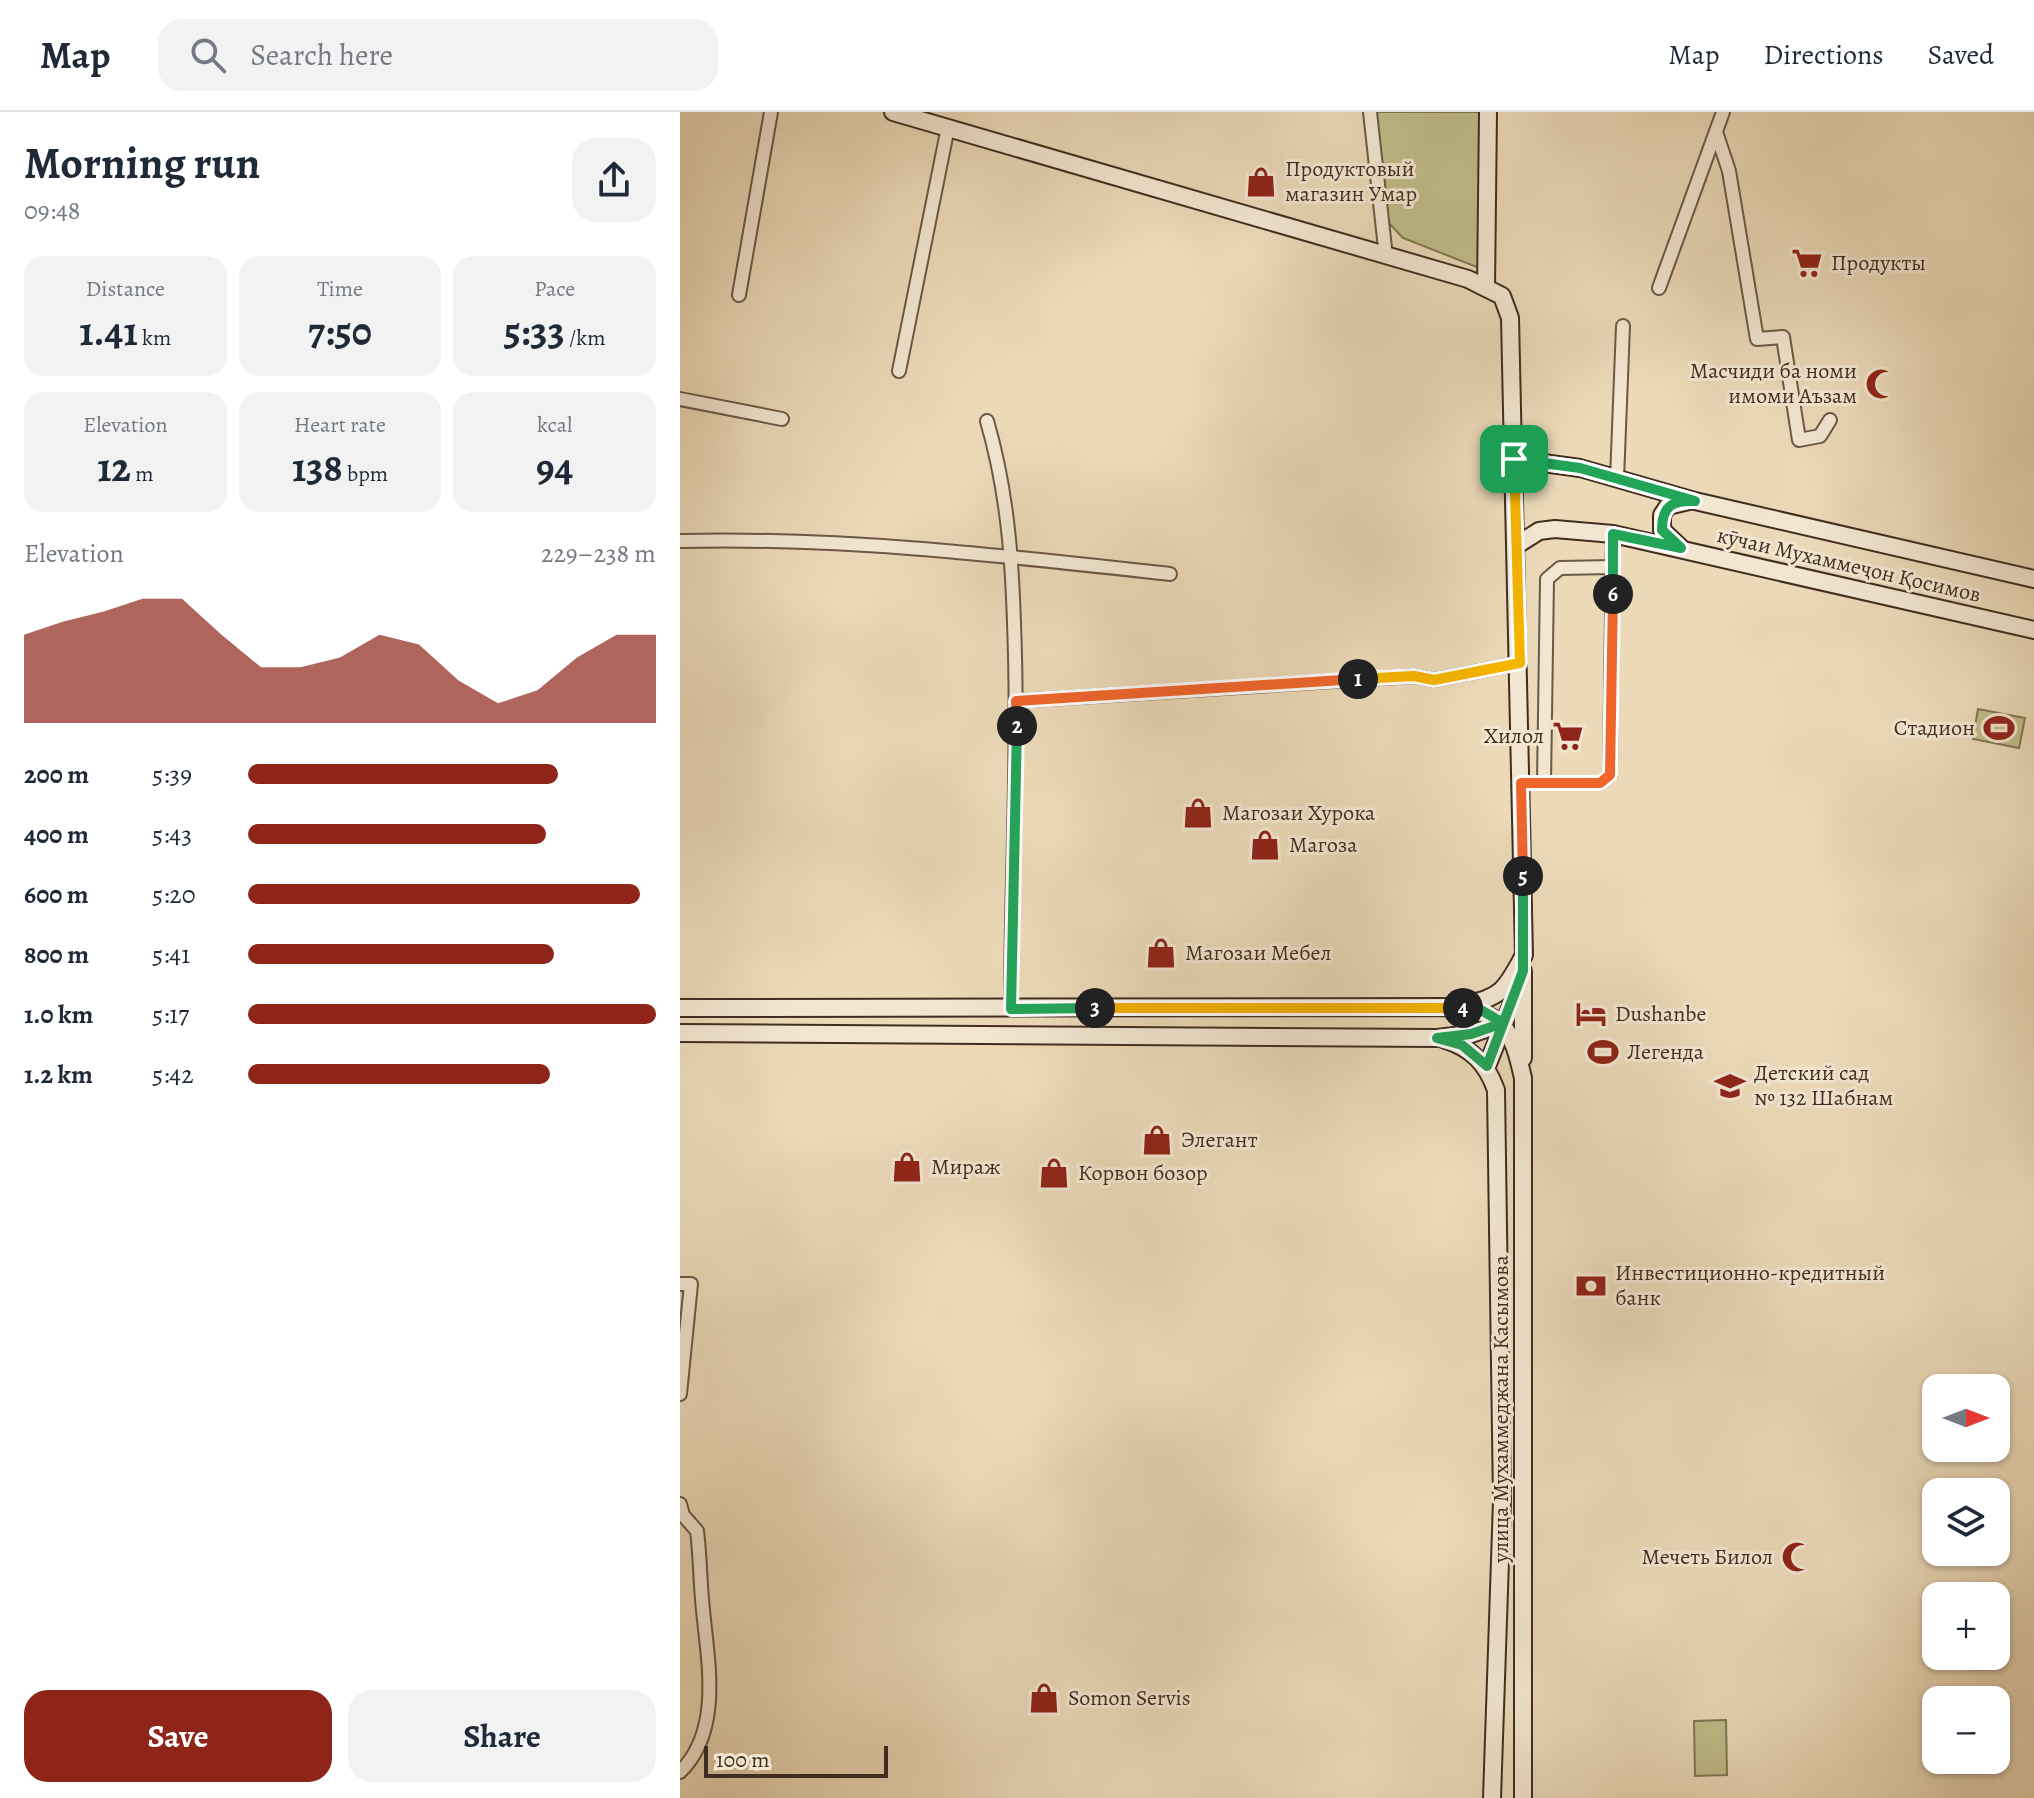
<!DOCTYPE html>
<html lang="en">
<head>
<meta charset="utf-8">
<style>
  :root { --surface:#fff; --page:#f2f2f3; --text:#1f2937; --muted:#747a83; --line:#e0e1e3; --accent:#8f2418 }
  body { margin:0; font-family:Alegreya,serif; background:var(--page); color:var(--text); height:100vh; display:flex; flex-direction:column; font-size:30px; white-space:nowrap }
  * { box-sizing:border-box; margin:0 }
  p { font-size:26px; color:var(--muted) }
  .icon { flex:none; width:44px; height:44px; fill:none; stroke:currentColor; stroke-width:2; stroke-linecap:round; stroke-linejoin:round }
  .map { position:relative; flex:1; overflow:hidden }
  .drawer { display:flex; flex-direction:column; background:var(--surface); width:680px }
  .drawer>* { flex:none }
  .needle { width:52px; rotate:90deg }
  .controls { position:absolute; left:1242px; top:1262px; display:grid; gap:16px }
  .controls a { display:grid; place-items:center; width:88px; height:88px; border-radius:16px; background:var(--surface); box-shadow:0 2px 6px #0004; font-size:40px }
  .scale { position:absolute; left:24px; bottom:20px; width:184px; box-sizing:border-box; padding-left:8px; border:4px solid #412d20; border-top:0; font-size:22px; line-height:28px; white-space:nowrap; color:#412d20; -webkit-text-stroke:6px #f2e6d1; paint-order:stroke }
  .pin { position:absolute; display:grid; place-items:center; width:68px; height:68px; color:#fff; margin:-34px; border-radius:16px; box-shadow:0 4px 12px #0006 }
  .km { position:absolute; width:40px; height:40px; margin:-20px; border-radius:50%; background:#222; color:#fff; font-size:22px; line-height:40px; text-align:center }
  .round { display:grid; place-items:center; flex:none; width:84px; height:84px; border-radius:24px; background:var(--page) }
  .head { display:flex; align-items:center; justify-content:space-between; height:136px; padding:0 24px }
  h1 { font-size:44px; font-weight:600; line-height:60px }
  .metrics { display:grid; grid-template-columns:repeat(3,1fr); gap:12px; height:136px; padding:8px 24px }
  .metrics div { display:grid; align-content:center; border-radius:20px; background:var(--page); text-align:center }
  .metrics b { font-size:40px; font-weight:600 }
  .metrics small { font-size:22px; font-weight:400 }
  .metrics p { font-size:22px }
  .chart { height:224px; padding:16px 24px }
  .chart p { display:flex; justify-content:space-between }
  .chart svg { width:100%; height:144px; margin-top:8px; fill:var(--accent); opacity:.7 }
  .primary-button { display:flex; gap:16px; margin-top:auto; padding:16px 24px }
  .primary-button a { flex:1; height:92px; border-radius:24px; background:var(--accent); color:#fff; font-size:32px; font-weight:600; line-height:92px; text-align:center }
  .primary-button a+a { background:var(--page); color:var(--text) }
  ul { padding:0 24px; list-style:none; font-size:26px }
  li { display:grid; grid-template-columns:128px 96px 1fr; align-items:center; height:60px }
  li i { height:20px; border-radius:10px; background:var(--accent) }
  header { display:flex; align-items:center; gap:48px; box-sizing:border-box; height:112px; padding:0 40px; background:var(--surface); border-bottom:2px solid var(--line) }
  header strong { font-size:38px }
  nav { display:flex; gap:44px; margin-inline-start:auto; font-size:28px }
  .search { width:560px; height:72px; background:var(--page); display:flex; align-items:center; gap:20px; box-sizing:border-box; padding:0 28px; border-radius:24px; color:var(--muted); font-size:30px }
  main { display:flex; flex:1; min-height:0 }
  .map>svg:first-child { display:block }
</style>
</head>
<body>
<header>
<strong>Map</strong>
<div class="search"><svg class="icon" aria-label="search" viewBox="0 0 24 24"><circle cx="10" cy="10" r="6"/><path d="M15 15l6 6"/></svg>Search here</div>
<nav><a>Map</a><a>Directions</a><a>Saved</a></nav>
</header>
<main>
<section class="drawer">
<div class="head"><div><h1>Morning run</h1><p>09:48</p></div><a class="round"><svg class="icon" aria-label="share" viewBox="0 0 24 24"><path d="M12 15V3M7 8l5-5 5 5M5 13v7h14v-7"/></svg></a></div>
<div class="metrics">
<div><p>Distance</p><b>1.41<small> km</small></b></div>
<div><p>Time</p><b>7:50</b></div>
<div><p>Pace</p><b>5:33<small> /km</small></b></div>
</div>
<div class="metrics">
<div><p>Elevation</p><b>12<small> m</small></b></div>
<div><p>Heart rate</p><b>138<small> bpm</small></b></div>
<div><p>kcal</p><b>94</b></div>
</div>
<div class="chart"><p><span>Elevation</span>229–238 m</p>
<svg viewBox="0 0 160 44" preserveAspectRatio="none"><path d="M0 44V17L10 13L20 10L30 6L40 6L50 17L60 27L70 27L80 24L90 17L100 20L110 31L120 38L130 34L140 24L150 17L160 17V44z"/></svg>
</div>
<ul>
<li><b>200 m</b>5:39<i style="width:76%"></i></li>
<li><b>400 m</b>5:43<i style="width:73%"></i></li>
<li><b>600 m</b>5:20<i style="width:96%"></i></li>
<li><b>800 m</b>5:41<i style="width:75%"></i></li>
<li><b>1.0 km</b>5:17<i style="width:100%"></i></li>
<li><b>1.2 km</b>5:42<i style="width:74%"></i></li>
</ul>
<div class="primary-button"><a>Save</a><a>Share</a></div>
</section>
<div class="map">
<svg width="1354" height="1686" viewBox="0 0 1354 1686">
  <rect width="100%" height="100%" fill="#ebd9b8"/>
  <filter id="stains"><feTurbulence type="fractalNoise" baseFrequency=".0025" numOctaves="4"/><feColorMatrix values="0 0 0 0 .2 0 0 0 0 .09 0 0 0 0 .02 0 0 0 .5 -.17"/></filter>
  <radialGradient id="worn" r=".72"><stop offset=".6" stop-color="#630" stop-opacity="0"/><stop offset="1" stop-color="#630" stop-opacity=".3"/></radialGradient>
  <g fill="#bfbd89" stroke="#807554" stroke-width="2">
    <path d="M692 0H803L802 157 723 126 702 104Z"/>
    <path d="M1298 597 1345 606 1339 636 1293 627Z"/>
    <path d="M1046 1608 1047 1663 1015 1664 1014 1609Z"/>
  </g>
  <g fill="none" stroke-linecap="round" stroke-linejoin="round">
    <g stroke="#6c5846" stroke-width="16">
      <g id="street">
        <path d="M690 0 706 145"/>
        <path d="M1036 20 1049 59 1077 227 1103 225 1119 328 1140 324 1150 308"/>
        <path d="M979 176 1043 0"/>
        <path d="M59 183 91 0"/>
        <path d="M219 259 268 15"/>
        <path d="M0 287 102 307"/>
        <path d="M307 309C330 388 333 463 335 544 338 662 331 779 331 897"/>
        <path d="M937 367 943 214"/>
        <path d="M0 429C164 425 327 444 490 462"/>
        <path d="M336 589 734 564 754 568 840 551"/>
        <path d="M841 671H920L930 663 933 422"/>
        <path d="M864 671 867 467 880 456 933 455"/>
        <path d="M0 1172H11L0 1282"/>
        <path d="M0 1392 3 1403 17 1419C20 1442 20 1465 22 1487 26 1542 45 1616 0 1660"/>
      </g>
    </g>
    <g stroke="#412d20" stroke-width="20">
      <g id="secondary">
        <path d="M213 0 788 167 822 184 830 206 844 843C827 874 823 886 786 892"/>
        <path d="M806 176 808 0"/>
        <path d="M834 347 900 356 1015 389 1354 467"/>
        <path d="M837 433 859 419 875 417 933 422 1354 518"/>
        <path d="M1000 435 982 418V403L988 394 1009 389"/>
        <path d="M0 896 773 895C824 901 832 917 843 966V1686"/>
        <path d="M0 921 757 926 791 922 823 911"/>
        <path d="M763 927C791 936 806 950 816 978L822 1389 812 1686"/>
        <path d="M843 946V859"/>
        <path d="M807 954 839 874"/>
      </g>
    </g>
    <use href="#street" stroke="#f2e6d1" stroke-width="12"/>
    <use href="#secondary" stroke="#f2e6d1" stroke-width="16"/>
  </g>
  <g fill="none" stroke-linecap="round" stroke-linejoin="round">
    <g stroke="#fff" stroke-width="16">
      <path id="split-1" d="M678 567 734 564 754 568 840 551 834 347"/>
    </g>
    <g stroke="#fff" stroke-width="16">
      <path id="split-2" d="M337 614 336 589 678 567"/>
    </g>
    <g stroke="#fff" stroke-width="16">
      <path id="split-3" d="M337 614 331 897 415 896"/>
    </g>
    <g stroke="#fff" stroke-width="16">
      <path id="split-4" d="M415 896H783"/>
    </g>
    <g stroke="#fff" stroke-width="16">
      <path id="split-5" d="M783 896 801 898 823 911 791 922 757 926 782 933 807 954 843 859V764"/>
    </g>
    <g stroke="#fff" stroke-width="16">
      <path id="split-6" d="M843 764 841 671H920L930 663 933 482"/>
    </g>
    <g stroke="#fff" stroke-width="16">
      <path id="split-7" d="M834 347 900 356 1015 389C991 388 982 395 982 418L1001 436 933 422V482"/>
    </g>
    <use href="#split-1" stroke="#f5b400" stroke-width="10"/>
    <use href="#split-2" stroke="#f0652b" stroke-width="10"/>
    <use href="#split-3" stroke="#22a559" stroke-width="10"/>
    <use href="#split-4" stroke="#f5b400" stroke-width="10"/>
    <use href="#split-5" stroke="#22a559" stroke-width="10"/>
    <use href="#split-6" stroke="#f0652b" stroke-width="10"/>
    <use href="#split-7" stroke="#22a559" stroke-width="10"/>
  </g>
  <defs>
    <g id="shop-bare" transform="scale(2.4)"><path d="M-5-2.5h2.3a2.7 3.5 0 0 1 5.4 0H5L5.5 6h-11ZM-1.5-2.5h3a1.5 2.3 0 0 0-3 0Z" fill="#8f2418" stroke="#f2e6d1" stroke-width="2.5" paint-order="stroke"/></g>
    <g id="supermarket-bare" transform="scale(2.4)"><path d="M-6-5.5h2.5l.6 2H6L4.5 2H-2.5L-4.4-4H-6ZM-1.5 3.2a1.3 1.3 0 1 0 .1 0ZM3 3.2a1.3 1.3 0 1 0 .1 0Z" fill="#8f2418" stroke="#f2e6d1" stroke-width="2.5" paint-order="stroke"/></g>
    <g id="mosque-bare" transform="scale(2.4)"><path d="M3.5-4.9A6 6 0 1 0 3.5 4.9A5 5 0 1 1 3.5-4.9Z" fill="#8f2418" stroke="#f2e6d1" stroke-width="2.5" paint-order="stroke"/></g>
    <g id="stadium-bare" transform="scale(2.4)"><path d="M0-5a6.5 5 0 1 0 0 10a6.5 5 0 1 0 0-10ZM-3.5-1.8h7v3.6h-7Z" fill="#8f2418" stroke="#f2e6d1" stroke-width="2.5" paint-order="stroke"/></g>
    <g id="hotel-bare" transform="scale(2.4)"><path d="M-6-4.5h1.5V1H6V5H4.5V3h-9V5H-6ZM-4 0a1.8 1.8 0 1 1 3.6 0ZM.5 0V-2.5h3Q6-2.5 6 0Z" fill="#8f2418" stroke="#f2e6d1" stroke-width="2.5" paint-order="stroke"/></g>
    <g id="school-bare" transform="scale(2.4)"><path d="M0-5L7-2L0 1L-7-2ZM-4 1L0 2.5L4 1V4Q0 6-4 4Z" fill="#8f2418" stroke="#f2e6d1" stroke-width="2.5" paint-order="stroke"/></g>
    <g id="bank-bare" transform="scale(2.4)"><path d="M-6-4H6V4H-6ZM0-2.3a2.3 2.3 0 1 0 0 4.6a2.3 2.3 0 1 0 0-4.6Z" fill="#8f2418" stroke="#f2e6d1" stroke-width="2.5" paint-order="stroke"/></g>
  </defs>
  <g fill-rule="evenodd">
    <use href="#shop-bare" x="581" y="70"/>
    <use href="#supermarket-bare" x="1127" y="151"/>
    <use href="#mosque-bare" x="1201" y="272"/>
    <use href="#stadium-bare" x="1319" y="616"/>
    <use href="#supermarket-bare" x="888" y="624"/>
    <use href="#shop-bare" x="518" y="701"/>
    <use href="#shop-bare" x="585" y="733"/>
    <use href="#shop-bare" x="481" y="841"/>
    <use href="#hotel-bare" x="911" y="902"/>
    <use href="#stadium-bare" x="923" y="940"/>
    <use href="#school-bare" x="1050" y="974"/>
    <use href="#shop-bare" x="477" y="1028"/>
    <use href="#shop-bare" x="227" y="1055"/>
    <use href="#shop-bare" x="374" y="1061"/>
    <use href="#bank-bare" x="911" y="1174"/>
    <use href="#mosque-bare" x="1117" y="1445"/>
    <use href="#shop-bare" x="364" y="1586"/>
  </g>
  <g text-anchor="middle" dominant-baseline="central" stroke-width="6" stroke-linejoin="round" paint-order="stroke">
    <g font-size="22" fill="#412d20" stroke="#f2e6d1" text-anchor="start">
      <text x="605" y="57">Продуктовый<tspan x="605" dy="25">магазин Умар</tspan></text>
      <text x="1151" y="151">Продукты</text>
      <text x="1177" y="259" text-anchor="end">Масчиди ба номи<tspan x="1177" dy="25">имоми Аъзам</tspan></text>
      <text x="1295" y="616" text-anchor="end">Стадион</text>
      <text x="864" y="624" text-anchor="end">Хилол</text>
      <text x="542" y="701">Магозаи Хурока</text>
      <text x="609" y="733">Магоза</text>
      <text x="505" y="841">Магозаи Мебел</text>
      <text x="935" y="902">Dushanbe</text>
      <text x="947" y="940">Легенда</text>
      <text x="1074" y="961">Детский сад<tspan x="1074" dy="25">№ 132 Шабнам</tspan></text>
      <text x="501" y="1028">Элегант</text>
      <text x="251" y="1055">Мираж</text>
      <text x="398" y="1061">Корвон бозор</text>
      <text x="935" y="1161">Инвестиционно-кредитный<tspan x="935" dy="25">банк</tspan></text>
      <text x="1093" y="1445" text-anchor="end">Мечеть Билол</text>
      <text x="388" y="1586">Somon Servis</text>
    </g>
    <g font-size="22" fill="#412d20" stroke="#f2e6d1">
      <text transform="translate(1169 453) rotate(13)">кӯчаи Мухаммеҷон Қосимов</text>
      <text transform="translate(821 1297) rotate(-90)">улица Мухаммеджана Касымова</text>
    </g>
  </g>
  <rect width="100%" height="100%" filter="url(#stains)"/>
  <rect width="100%" height="100%" fill="url(#worn)"/>
</svg>
<div class="controls">
<a><svg class="needle" viewBox="-14 -14 28 28"><path d="M0-13l5 13h-10z" fill="#e53935"/><path d="M0 13l5-13h-10z" fill="#747a83"/></svg></a>
<a><svg class="icon" aria-label="layers" viewBox="0 0 24 24"><path d="M12 4l9 5-9 5-9-5zM3 14l9 5 9-5"/></svg></a>
<a>+</a>
<a>−</a>
</div>
<div class="scale">100 m</div>
<div class="pin" style="left:834px;top:347px;background:#1e9e55"><svg class="icon" aria-label="arrive" viewBox="0 0 24 24"><path d="M6 21V4h12l-3 4 3 4H6"/></svg></div>
<b class="km" style="left:678px;top:567px">1</b>
<b class="km" style="left:337px;top:614px">2</b>
<b class="km" style="left:415px;top:896px">3</b>
<b class="km" style="left:783px;top:896px">4</b>
<b class="km" style="left:843px;top:764px">5</b>
<b class="km" style="left:933px;top:482px">6</b>
</div>
</main>
</body>
</html>
